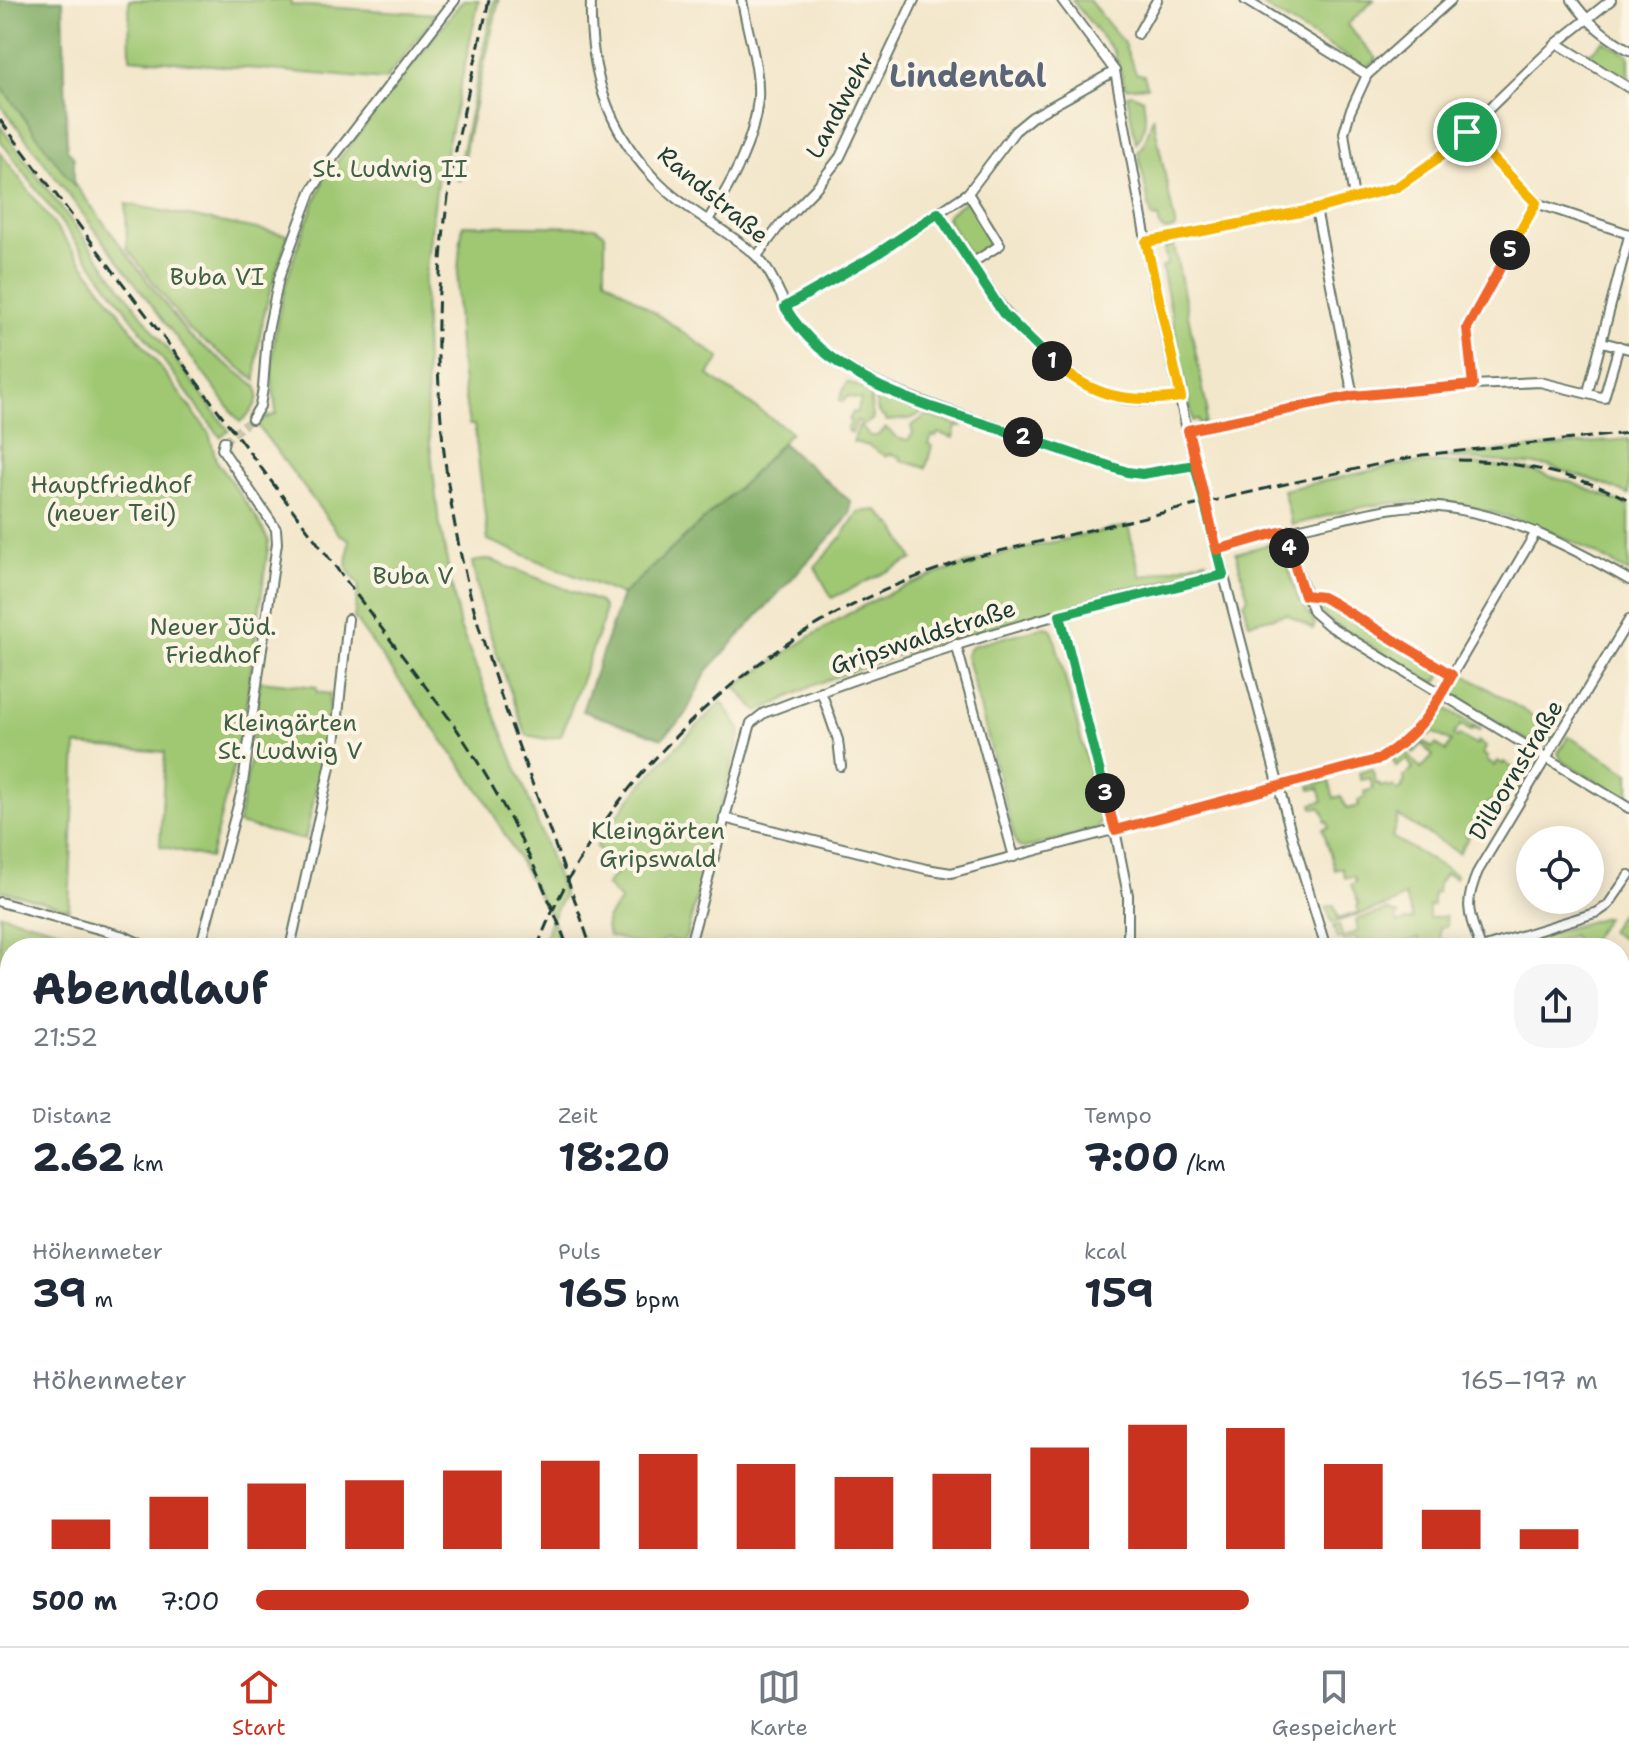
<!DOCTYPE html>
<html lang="de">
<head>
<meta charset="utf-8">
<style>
  :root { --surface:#fff; --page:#f6f6f7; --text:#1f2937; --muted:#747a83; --line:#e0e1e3; --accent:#c8321e }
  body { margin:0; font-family:"Shantell Sans",sans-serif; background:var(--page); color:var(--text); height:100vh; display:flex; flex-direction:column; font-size:30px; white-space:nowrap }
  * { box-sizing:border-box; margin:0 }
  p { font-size:26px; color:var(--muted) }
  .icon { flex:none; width:44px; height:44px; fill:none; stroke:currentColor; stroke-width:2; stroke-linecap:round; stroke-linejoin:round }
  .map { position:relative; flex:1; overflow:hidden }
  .drawer { position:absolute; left:0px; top:938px; width:1630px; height:708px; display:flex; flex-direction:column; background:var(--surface); border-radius:32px 32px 0 0; box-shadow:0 4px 20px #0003 }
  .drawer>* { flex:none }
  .controls { position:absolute; left:1516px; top:826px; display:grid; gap:16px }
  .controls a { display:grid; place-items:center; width:88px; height:88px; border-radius:50%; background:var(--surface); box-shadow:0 4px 20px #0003; font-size:40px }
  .pin { position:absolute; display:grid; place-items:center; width:68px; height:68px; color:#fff; margin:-34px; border:4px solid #fff; border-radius:50%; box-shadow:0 2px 8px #0007 }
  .km { position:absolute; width:40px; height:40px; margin:-20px; border-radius:50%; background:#222; color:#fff; font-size:22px; line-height:40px; text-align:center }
  .round { display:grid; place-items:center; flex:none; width:84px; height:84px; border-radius:32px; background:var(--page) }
  .headline { display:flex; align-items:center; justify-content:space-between; height:136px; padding:0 32px }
  h1 { font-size:44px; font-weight:700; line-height:60px }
  .metrics { display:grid; grid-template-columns:repeat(3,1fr); gap:12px; height:136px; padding:8px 32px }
  .metrics div { display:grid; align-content:center }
  .metrics b { font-size:40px; font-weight:700 }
  .metrics small { font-size:22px; font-weight:400 }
  .metrics p { font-size:22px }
  .chart { height:224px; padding:16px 32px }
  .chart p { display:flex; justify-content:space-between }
  .chart svg { width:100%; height:144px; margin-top:8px; stroke:var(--accent); stroke-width:6 }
  ul { padding:0 32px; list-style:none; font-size:26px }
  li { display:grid; grid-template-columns:128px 96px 1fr; align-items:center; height:60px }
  li i { height:20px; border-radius:10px; background:var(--accent) }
  .menu { display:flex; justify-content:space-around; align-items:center; height:112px; border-top:2px solid var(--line); background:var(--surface); font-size:22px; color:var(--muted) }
  .menu a { display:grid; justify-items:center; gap:4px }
  .menu .current { color:var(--accent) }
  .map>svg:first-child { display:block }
</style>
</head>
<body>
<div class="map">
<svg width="1629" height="1646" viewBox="0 0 1629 1646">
  <rect width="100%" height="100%" fill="#fcf5e5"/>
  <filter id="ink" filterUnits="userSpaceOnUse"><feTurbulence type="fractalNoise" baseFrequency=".0125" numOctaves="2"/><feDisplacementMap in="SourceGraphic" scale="16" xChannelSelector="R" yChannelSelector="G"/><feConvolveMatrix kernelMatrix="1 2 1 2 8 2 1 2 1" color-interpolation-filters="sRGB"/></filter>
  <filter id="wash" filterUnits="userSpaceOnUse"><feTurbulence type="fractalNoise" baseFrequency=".006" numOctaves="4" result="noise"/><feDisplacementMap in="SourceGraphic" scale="32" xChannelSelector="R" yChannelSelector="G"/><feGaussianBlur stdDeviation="1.8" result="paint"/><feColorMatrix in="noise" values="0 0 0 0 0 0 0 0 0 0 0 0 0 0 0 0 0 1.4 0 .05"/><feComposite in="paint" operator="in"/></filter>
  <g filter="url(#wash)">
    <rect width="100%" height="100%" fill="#f3e7cb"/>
    <g fill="#a0c873" stroke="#608254" stroke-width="2">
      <path d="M129 0H291V5L437 14 385 80 130 58Z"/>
      <path d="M463 0H479L441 175H438L424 283 427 416 438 515 460 627 526 792 564 895 552 918 562 948H542L551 918 484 797 354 618 359 585 347 569 349 539 339 534 255 422 276 414C275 398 271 381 272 365 275 303 298 239 323 183L322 181Z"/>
      <path d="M494 0H499L468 135 460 181 456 179Z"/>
      <path d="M1072 0H1089L1124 43 1136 73 1144 75 1147 86 1126 88 1114 52Z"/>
      <path d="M1253 0H1374L1347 25 1377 59 1367 68 1362 66Z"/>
      <path d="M1604 41 1629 55V84L1576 52H1591Z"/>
      <path d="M0 85 189 336 256 386C263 400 250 414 240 422L0 104Z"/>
      <path d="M1132 94 1143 99C1146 114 1147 130 1136 143L1127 95Z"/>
      <path d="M1153 116 1175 224V229L1165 231 1160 227 1158 217 1152 218 1138 152 1144 145Z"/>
      <path d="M0 126 229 431 220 437 0 140Z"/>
      <path d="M0 152 209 433 216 460 256 517 269 541 242 734 210 858 160 846 165 752 76 745 69 909 0 890Z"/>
      <path d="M965 201 971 203 994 240V245L977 257 970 256 947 219 948 214Z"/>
      <path d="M126 204 288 235C272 283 256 329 256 380L189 330 127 248Z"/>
      <path d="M463 225 595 227 605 234V278L720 358 708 375 791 432 748 479 622 595 488 540 474 425H469C458 357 452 293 463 225Z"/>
      <path d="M1174 245 1207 409 1205 423 1199 424 1198 420 1193 421 1162 267 1167 265 1164 248Z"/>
      <path d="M847 382 870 391 873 419 864 425 857 420 852 433 847 431 851 421 849 420 853 412 856 413 861 400 848 396 842 402 839 401Z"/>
      <path d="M874 394 920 411 922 413 910 419 887 421 878 412Z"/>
      <path d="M927 415 963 427H956L953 438 938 433 936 437 932 436 929 444 932 446 926 468 900 460 901 457 890 454 885 456 869 446 853 442 859 425 870 436H877L886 428 899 439 908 440 913 434 911 426Z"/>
      <path d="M1629 439V495L1604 484 1549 466 1442 457Z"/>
      <path d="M1443 462 1521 468 1573 483 1629 506V573C1556 528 1471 494 1383 504 1352 507 1322 518 1292 525L1283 490 1397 465Z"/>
      <path d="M877 510 896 529 913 559 832 598 815 567 841 538 858 512Z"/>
      <path d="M1128 526 1141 577 1206 560 1208 570 911 650 814 685 758 712 735 687C786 653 835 617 892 592 967 558 1048 543 1128 526Z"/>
      <path d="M1278 542 1283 550 1297 596 1315 624 1313 629 1287 614 1249 623 1244 603 1248 598 1236 553Z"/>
      <path d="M488 559 600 602 604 608 603 620 561 736 546 739 526 735 483 614 472 562Z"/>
      <path d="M1318 599 1442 674 1437 682 1425 679 1329 620 1313 603 1312 600Z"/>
      <path d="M1044 627 1050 628 1053 632 1102 819 1097 829 1025 848 1019 847 1016 843 966 655 971 646Z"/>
      <path d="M1460 672 1538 719 1535 725 1553 736 1546 746 1533 744 1455 697 1450 688Z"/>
      <path d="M260 681 316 687 317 692 330 694 326 742 305 840 238 824 249 766Z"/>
      <path d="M722 702 741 731 686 937 682 942 666 939 653 948 609 936C601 921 611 912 621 901L606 885 616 874 601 858 604 853 596 847C630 792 675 747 722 702Z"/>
      <path d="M1447 709 1480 729 1479 731 1472 728 1471 731 1461 725 1453 735 1457 738 1459 735 1476 745 1478 741 1486 747 1483 754 1488 757 1487 761 1495 766 1498 761 1503 764 1504 762 1517 771 1515 775 1524 781 1516 794 1507 789 1504 792 1499 789 1496 795 1499 797 1497 806 1490 802 1483 809 1486 811 1481 820 1477 818 1475 823 1479 825 1476 829 1469 831 1466 834 1469 836 1459 853 1398 816 1392 837 1456 875 1455 878 1445 874 1438 884 1437 893H1433V906H1429V918L1446 916 1447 925 1439 928 1442 945 1457 941 1458 948H1421L1419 938 1400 944 1401 948H1359L1356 937 1344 941 1342 938 1337 939 1333 926 1339 925 1343 938 1358 931 1356 920 1387 910 1399 915 1396 918 1398 923 1413 919 1405 896 1392 904 1332 923 1326 907 1334 905 1338 919 1359 912 1357 906 1359 905 1351 885 1356 882 1354 876 1345 878 1342 868 1335 870 1323 829 1329 827 1328 822H1325V816L1321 807 1313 808 1312 804 1323 801 1319 788 1311 790 1310 786 1329 781 1334 798 1341 796 1347 809 1359 806 1358 801 1365 796 1364 792 1373 789 1370 778 1361 780 1359 773 1372 769 1376 784 1379 783 1381 787 1387 785 1389 788 1394 786 1397 791 1403 788 1402 785 1405 782 1403 777 1413 769 1407 759 1396 766 1392 758 1404 750 1421 769 1433 756 1422 744 1414 753 1409 748 1418 736 1432 748 1436 744 1446 751 1451 742 1433 732 1430 735 1423 730 1436 712Z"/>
      <path d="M1568 736 1629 773V800L1562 761 1558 753Z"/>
      <path d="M1627 904 1629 905V943L1609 931Z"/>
      <path d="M0 914 63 931 59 948H10V1306L0 1323Z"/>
      <path d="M1604 917 1606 918 1586 948H1578L1573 935 1555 942 1556 948H1542L1538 937Z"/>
      <path d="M10 1520V1636H118L115 1646H0V1575L3 1569 0 1567V1540Z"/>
    </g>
    <g fill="#80ac65" stroke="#50744c" stroke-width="2">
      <path d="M0 0H63L67 149 74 158V186L0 85Z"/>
      <path d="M782 443 850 501V513L844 522 707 671 684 717 662 738 582 711 622 595 748 479Z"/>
    </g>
  </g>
  <g filter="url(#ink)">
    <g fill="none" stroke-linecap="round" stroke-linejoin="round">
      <path stroke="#c9c5ad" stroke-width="8" stroke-dasharray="8 4" stroke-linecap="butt" d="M224 441 252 419"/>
      <g stroke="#697869" stroke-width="12">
        <g id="minor">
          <path d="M591 0C589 68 606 127 653 177 681 208 723 227 754 254 780 277 783 317 810 340 858 383 918 400 978 421 1027 438 1077 455 1127 472L1142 474 1195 465"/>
          <path d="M1062 0 1115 71 1155 289 1195 465 1291 833 1326 948"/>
          <path d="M1245 0 1367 75"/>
          <path d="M1572 0C1588 23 1605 36 1629 50"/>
          <path d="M1138 34 1157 0"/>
          <path d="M1557 43 1629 88"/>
          <path d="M1467 132 1536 203 1629 234"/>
          <path d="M968 193 1000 245 972 263"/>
          <path d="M1354 199 1344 133 1350 112 1367 75 1451 0"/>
          <path d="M1316 209 1353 396"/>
          <path d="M938 213C981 276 1010 334 1075 377 1088 386 1104 395 1119 398 1139 403 1160 399 1181 397"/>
          <path d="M708 220C731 184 754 143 758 99 760 67 747 32 742 0"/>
          <path d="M1146 242 1316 209 1397 187 1435 161 1557 43 1611 0"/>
          <path d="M757 256 780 225 815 189 840 157 914 0"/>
          <path d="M785 307 874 256 968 193 1015 131 1032 117 1115 71"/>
          <path d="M1602 342 1629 349"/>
          <path d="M1473 385 1467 328 1536 203"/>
          <path d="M1588 392 1629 236"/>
          <path d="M252 419 260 406 263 388 267 336 279 278 311 192 333 158 455 0"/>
          <path d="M1188 430 1353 396 1473 385 1540 382 1604 398 1619 346"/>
          <path d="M1283 531 1313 612 1328 625 1629 808"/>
          <path d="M1217 550C1258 538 1299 528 1341 519 1369 513 1396 505 1425 506 1499 509 1566 544 1629 580"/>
          <path d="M1304 595 1322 597 1335 604 1452 675"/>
          <path d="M1060 615 1115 830 1128 895V948"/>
          <path d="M956 644 1014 857"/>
          <path d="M821 691 838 740 841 766"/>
          <path d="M724 818 926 869 951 873 1380 759 1407 741 1428 716 1536 532"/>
          <path d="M0 902 124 936 149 948"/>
          <path d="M200 948 242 790 277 543 276 529 222 449 224 441"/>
          <path d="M290 948 335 744 348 619"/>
          <path d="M689 948 751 723 764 713C913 656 1066 606 1223 575"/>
          <path d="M1481 948C1469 914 1463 906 1478 871L1629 620"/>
          <path d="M1482 948 1598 912 1608 905 1629 875"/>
          <path d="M1620 1018 1629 1014"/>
          <path d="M0 1341 10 1325"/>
          <path d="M349 1636 350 1646"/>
          <path d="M824 1636 849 1646"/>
          <path d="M1401 1636 1418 1646"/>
          <path d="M1434 1636 1452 1646"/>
          <path d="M620 1646 624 1636"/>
          <path d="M910 1646 916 1636"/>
          <path d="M1126 1646 1133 1636"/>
          <path d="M1265 1646 1268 1636"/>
        </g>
      </g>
      <use href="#minor" stroke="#fff" stroke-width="8"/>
      <g stroke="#1f3d34" stroke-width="3" stroke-dasharray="12 6" stroke-linecap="butt">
        <path d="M489 0C476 59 461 118 451 178 427 323 436 474 476 616 508 729 555 837 591 948"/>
        <path d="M0 120 452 722C500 793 538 867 568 948"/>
        <path d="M1458 460C1517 461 1576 474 1629 500"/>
        <path d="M537 948C591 803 720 671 857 603 893 585 931 571 970 558L1281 485 1422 455 1629 433"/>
        <path d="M1620 1452 1629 1451"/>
        <path d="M480 1646 487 1636"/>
        <path d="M500 1646 507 1636"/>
        <path d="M517 1646 528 1636"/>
        <path d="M1626 1646 1629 1634"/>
      </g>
    </g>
  </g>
  <g fill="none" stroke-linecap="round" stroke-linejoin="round" filter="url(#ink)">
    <g stroke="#fff" stroke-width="16">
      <path id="split-1" d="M1052 361C1094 398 1127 403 1181 397L1146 242 1316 209 1397 187 1435 161 1467 132"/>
    </g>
    <g stroke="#fff" stroke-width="16">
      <path id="split-2" d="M1023 437C941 408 833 388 785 307L874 256 938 213 1003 313 1052 361"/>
    </g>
    <g stroke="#fff" stroke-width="16">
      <path id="split-3" d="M1023 437 1127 472 1142 474 1195 465 1223 575 1060 615 1105 793"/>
    </g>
    <g stroke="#fff" stroke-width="16">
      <path id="split-4" d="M1105 793 1115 830 1380 759C1419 733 1430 715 1452 675L1335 604 1322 597 1304 595 1289 548"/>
    </g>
    <g stroke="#fff" stroke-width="16">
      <path id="split-5" d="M1289 548 1283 531 1217 550 1188 430 1353 396 1473 385 1467 328 1510 250"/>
    </g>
    <g stroke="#fff" stroke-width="16">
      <path id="split-6" d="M1467 132 1536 203 1510 250"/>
    </g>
    <use href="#split-1" stroke="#f5b400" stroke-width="10"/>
    <use href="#split-2" stroke="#22a559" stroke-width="10"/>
    <use href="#split-3" stroke="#22a559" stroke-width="10"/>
    <use href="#split-4" stroke="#f0652b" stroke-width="10"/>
    <use href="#split-5" stroke="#f0652b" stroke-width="10"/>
    <use href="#split-6" stroke="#f5b400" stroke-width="10"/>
  </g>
  <g text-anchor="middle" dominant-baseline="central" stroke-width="8" stroke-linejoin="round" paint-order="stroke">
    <g font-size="24" fill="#1f3d34" stroke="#fcf5e5">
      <text transform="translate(840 105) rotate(-62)">Landwehr</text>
      <text transform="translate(713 195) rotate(40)">Randstraße</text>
      <text transform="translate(923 637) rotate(-18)">Gripswaldstraße</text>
      <text transform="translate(1516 770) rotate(-59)">Dilbornstraße</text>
    </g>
    <g font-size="24" fill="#3f6044" stroke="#fcf5e5">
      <text x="390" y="169">St. Ludwig II</text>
      <text x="217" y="277">Buba VI</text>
      <text x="111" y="485">Hauptfriedhof<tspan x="111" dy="28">(neuer Teil)</tspan></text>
      <text x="413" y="576">Buba V</text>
      <text x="213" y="627">Neuer Jüd.<tspan x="213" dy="28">Friedhof</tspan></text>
      <text x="290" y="723">Kleingärten<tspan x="290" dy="28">St. Ludwig V</tspan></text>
      <text x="658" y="831">Kleingärten<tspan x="658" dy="28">Gripswald</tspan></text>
    </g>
    <g font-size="32" font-weight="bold" fill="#5a6577" stroke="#fcf5e5">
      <text x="968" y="75">Lindental</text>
    </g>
  </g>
</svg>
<div class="controls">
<a><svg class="icon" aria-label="locate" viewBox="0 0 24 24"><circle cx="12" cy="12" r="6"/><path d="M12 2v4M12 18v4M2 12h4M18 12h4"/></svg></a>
</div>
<div class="pin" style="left:1467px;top:132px;background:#1e9e55"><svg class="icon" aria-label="arrive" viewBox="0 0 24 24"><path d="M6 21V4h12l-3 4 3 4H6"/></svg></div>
<b class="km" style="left:1052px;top:361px">1</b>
<b class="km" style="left:1023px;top:437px">2</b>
<b class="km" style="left:1105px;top:793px">3</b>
<b class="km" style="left:1289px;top:548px">4</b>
<b class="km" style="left:1510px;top:250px">5</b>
<section class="drawer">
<div class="headline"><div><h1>Abendlauf</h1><p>21:52</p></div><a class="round"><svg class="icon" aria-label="share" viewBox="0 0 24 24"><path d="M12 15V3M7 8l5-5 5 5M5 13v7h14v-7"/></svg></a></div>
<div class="metrics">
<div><p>Distanz</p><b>2.62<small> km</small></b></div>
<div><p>Zeit</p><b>18:20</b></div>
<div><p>Tempo</p><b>7:00<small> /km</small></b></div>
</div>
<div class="metrics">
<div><p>Höhenmeter</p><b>39<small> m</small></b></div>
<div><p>Puls</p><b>165<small> bpm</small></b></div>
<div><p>kcal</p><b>159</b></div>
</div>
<div class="chart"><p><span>Höhenmeter</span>165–197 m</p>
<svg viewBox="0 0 160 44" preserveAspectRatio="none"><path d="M5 44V35M15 44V28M25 44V24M35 44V23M45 44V20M55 44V17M65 44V15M75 44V18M85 44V22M95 44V21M105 44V13M115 44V6M125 44V7M135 44V18M145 44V32M155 44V38"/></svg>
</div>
<ul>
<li><b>500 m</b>7:00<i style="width:74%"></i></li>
</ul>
</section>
</div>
<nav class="menu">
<a class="current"><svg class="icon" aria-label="home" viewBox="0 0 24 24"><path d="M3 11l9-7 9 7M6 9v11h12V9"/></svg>Start</a>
<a><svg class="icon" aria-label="map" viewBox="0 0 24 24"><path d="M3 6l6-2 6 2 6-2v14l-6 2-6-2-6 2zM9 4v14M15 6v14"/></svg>Karte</a>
<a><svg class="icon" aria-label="saved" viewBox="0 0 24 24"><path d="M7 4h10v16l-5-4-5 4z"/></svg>Gespeichert</a>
</nav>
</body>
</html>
